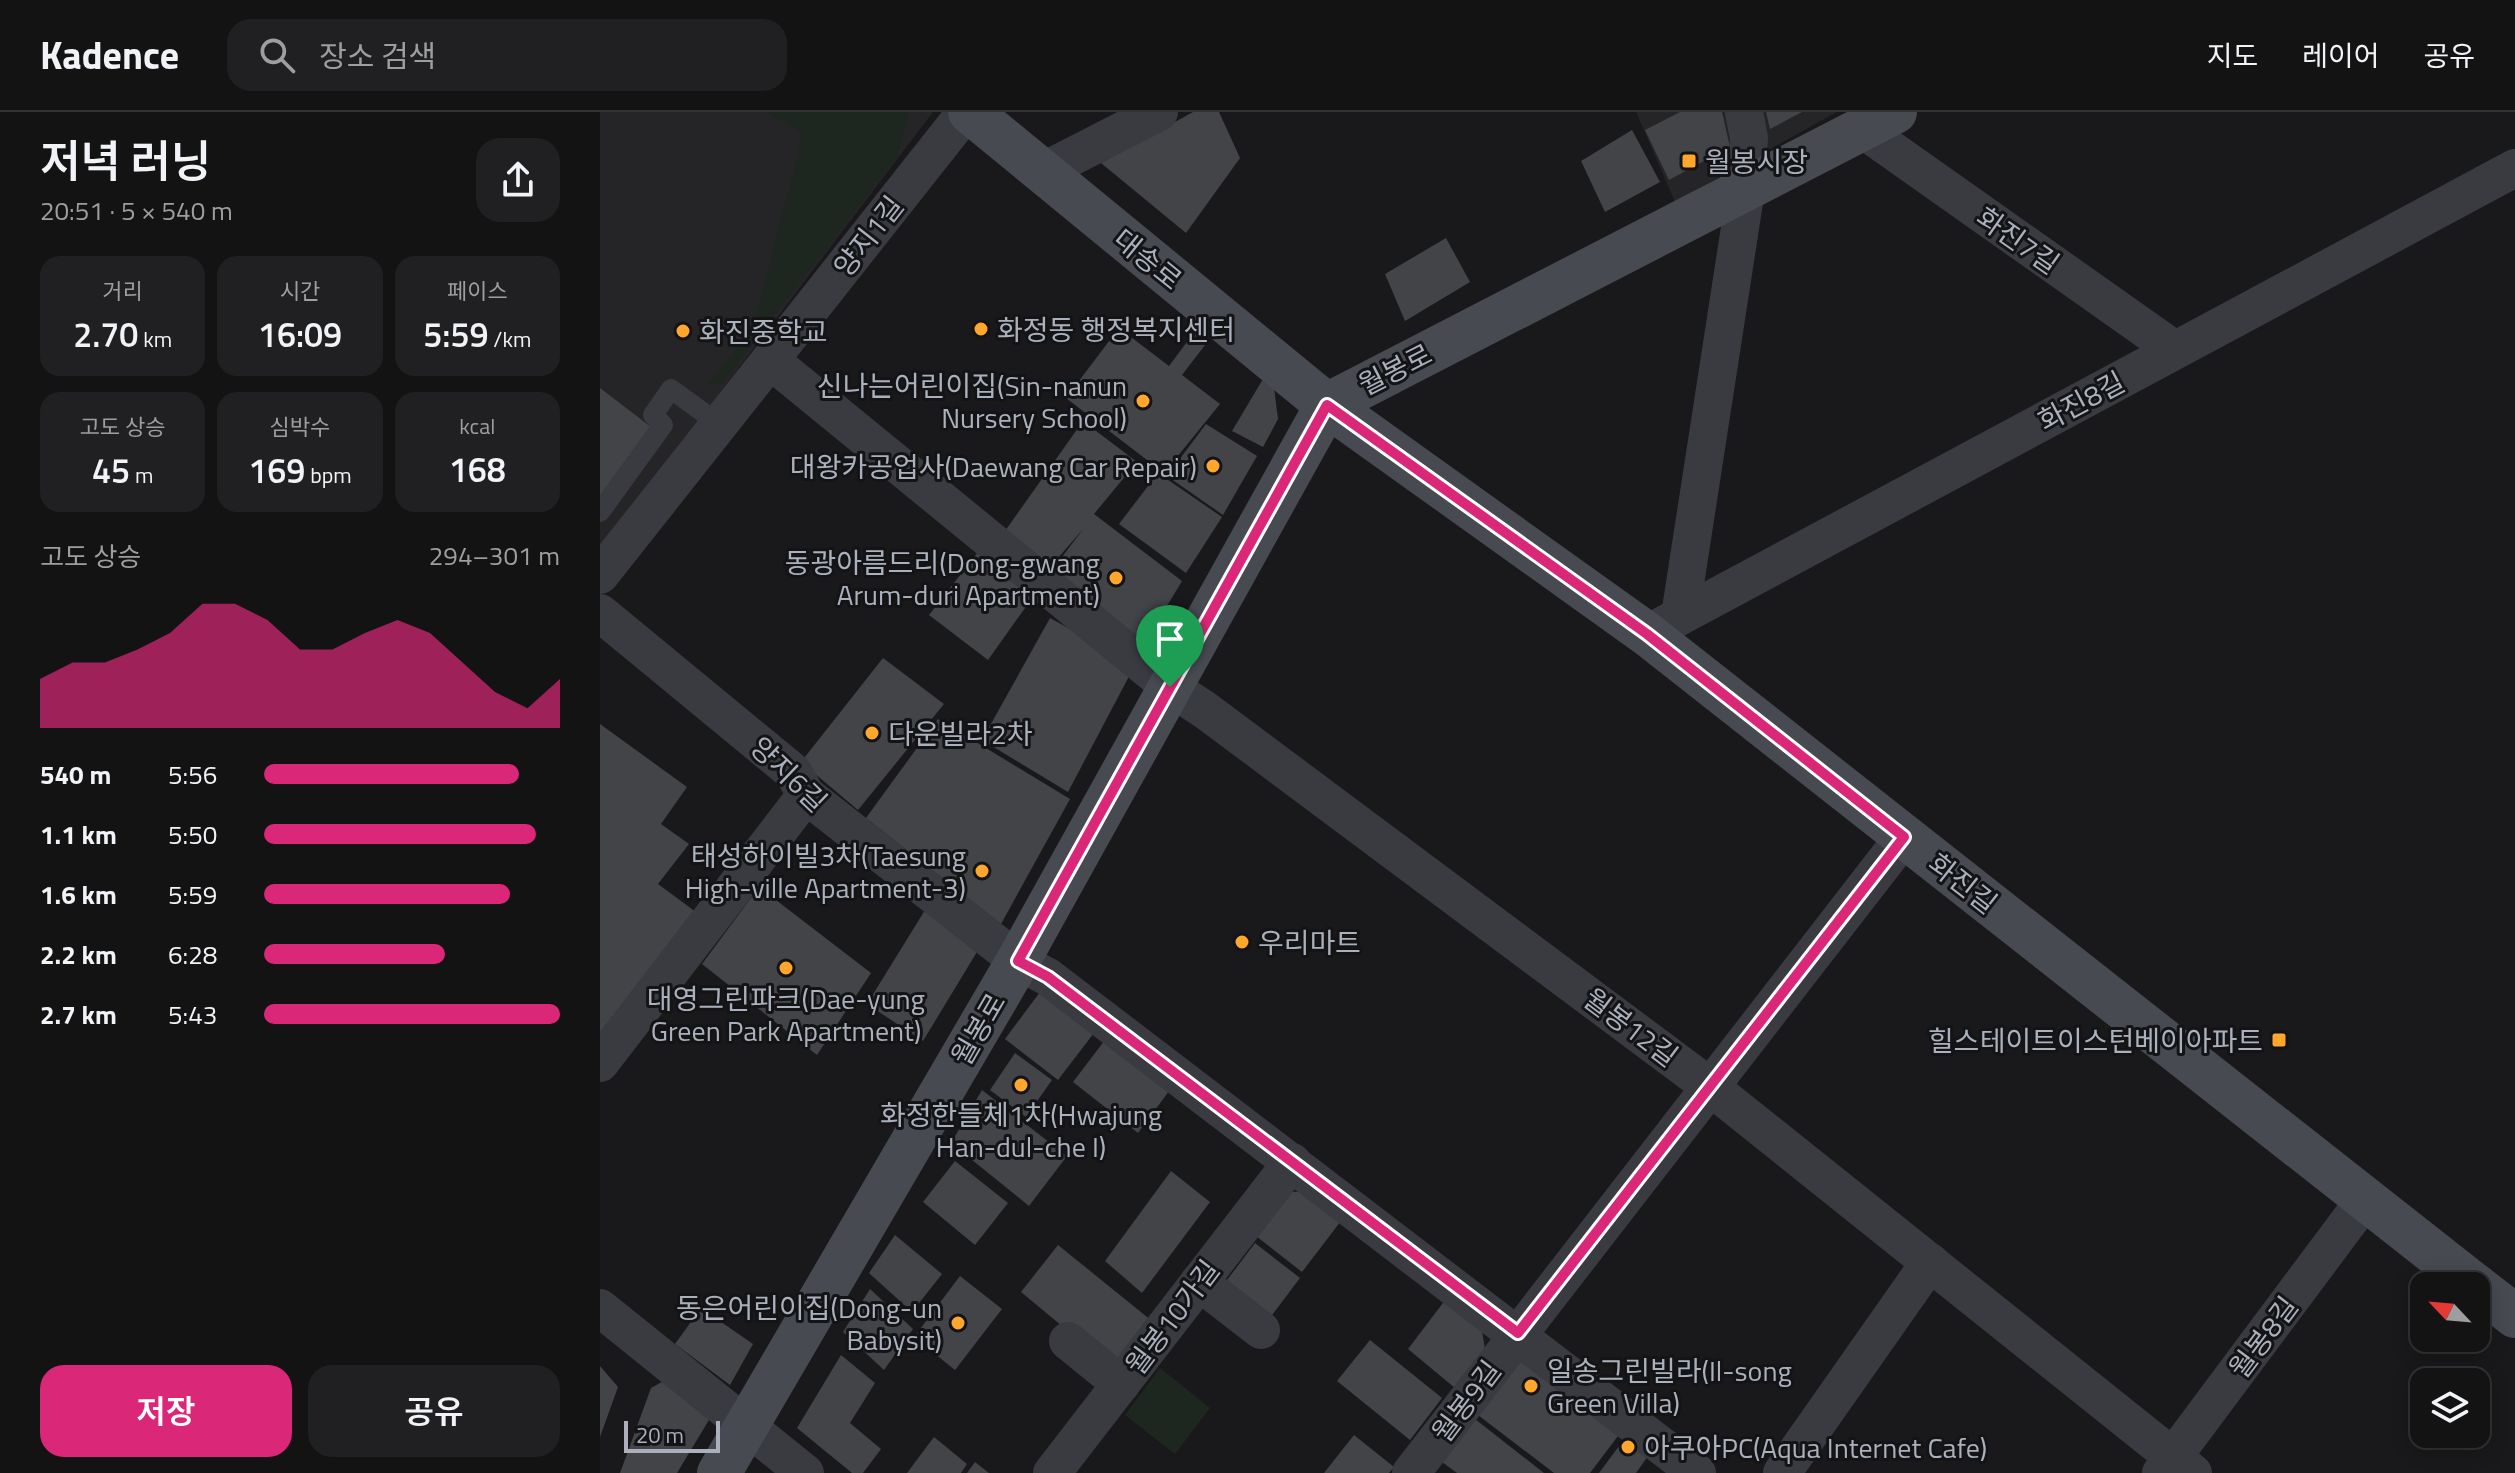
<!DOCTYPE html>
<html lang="ko">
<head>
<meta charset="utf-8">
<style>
  :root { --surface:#131314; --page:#202022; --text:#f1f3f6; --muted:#9d9ea0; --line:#323234; --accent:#db2777 }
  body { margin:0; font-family:"Titillium Web","Noto Sans KR",sans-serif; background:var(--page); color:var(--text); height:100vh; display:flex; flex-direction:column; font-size:30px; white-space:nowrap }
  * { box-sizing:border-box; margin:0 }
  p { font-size:26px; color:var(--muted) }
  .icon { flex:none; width:44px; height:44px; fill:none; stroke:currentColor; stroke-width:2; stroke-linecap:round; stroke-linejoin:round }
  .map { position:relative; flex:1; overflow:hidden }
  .drawer { display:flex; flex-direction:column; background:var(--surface); width:600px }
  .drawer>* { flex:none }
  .needle { width:52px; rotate:296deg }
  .fabs { position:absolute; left:1810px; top:1160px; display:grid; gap:16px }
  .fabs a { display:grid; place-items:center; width:80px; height:80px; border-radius:16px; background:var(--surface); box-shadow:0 4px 20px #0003,0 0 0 2px var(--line); font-size:40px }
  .scale { position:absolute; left:24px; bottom:20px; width:96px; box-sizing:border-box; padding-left:8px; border:4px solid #aab1bc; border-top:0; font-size:22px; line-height:28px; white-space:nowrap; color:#aab1bc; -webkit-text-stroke:6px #141416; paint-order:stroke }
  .pin { position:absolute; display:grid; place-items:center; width:68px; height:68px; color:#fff; margin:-82px -34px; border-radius:50% 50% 50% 0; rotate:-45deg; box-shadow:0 0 8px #0007 }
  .pin .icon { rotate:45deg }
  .round { display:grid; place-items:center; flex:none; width:84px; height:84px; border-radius:24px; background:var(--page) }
  .headline { display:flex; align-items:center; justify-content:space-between; height:136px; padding:0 40px }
  h1 { font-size:44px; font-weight:600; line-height:60px }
  .figures { display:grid; grid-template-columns:repeat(3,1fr); gap:12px; height:136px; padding:8px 40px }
  .figures div { display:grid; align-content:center; border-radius:20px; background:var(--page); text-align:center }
  .figures b { font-size:34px; font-weight:600 }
  .figures small { font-size:22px; font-weight:400 }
  .figures p { font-size:22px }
  .chart { height:224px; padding:16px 40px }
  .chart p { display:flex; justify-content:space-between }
  .chart svg { width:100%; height:144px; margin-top:8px; fill:var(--accent); opacity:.7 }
  .cta { display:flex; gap:16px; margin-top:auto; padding:16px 40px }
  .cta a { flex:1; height:92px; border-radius:24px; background:var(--accent); color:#fff; font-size:32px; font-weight:600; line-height:92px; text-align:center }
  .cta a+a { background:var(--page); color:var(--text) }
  ul { padding:0 40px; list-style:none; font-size:26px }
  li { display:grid; grid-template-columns:128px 96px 1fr; align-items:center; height:60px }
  li i { height:20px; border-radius:10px; background:var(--accent) }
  header { display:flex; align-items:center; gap:48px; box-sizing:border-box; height:112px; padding:0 40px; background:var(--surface); border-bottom:2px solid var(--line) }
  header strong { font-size:38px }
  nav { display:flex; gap:44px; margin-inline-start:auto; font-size:28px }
  .search { width:560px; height:72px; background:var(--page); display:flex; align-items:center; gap:20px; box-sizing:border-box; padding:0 28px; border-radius:24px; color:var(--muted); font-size:30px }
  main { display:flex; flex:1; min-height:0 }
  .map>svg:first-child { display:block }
</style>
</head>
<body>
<header>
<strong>Kadence</strong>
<div class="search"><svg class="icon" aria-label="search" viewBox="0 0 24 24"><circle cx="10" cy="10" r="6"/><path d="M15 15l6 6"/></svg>장소 검색</div>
<nav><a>지도</a><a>레이어</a><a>공유</a></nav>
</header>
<main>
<section class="drawer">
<div class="headline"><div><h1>저녁 러닝</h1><p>20:51 · 5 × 540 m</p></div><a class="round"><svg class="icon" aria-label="share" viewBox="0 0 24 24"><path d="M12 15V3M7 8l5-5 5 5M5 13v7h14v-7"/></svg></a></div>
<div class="figures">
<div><p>거리</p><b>2.70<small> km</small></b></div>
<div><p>시간</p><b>16:09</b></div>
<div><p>페이스</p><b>5:59<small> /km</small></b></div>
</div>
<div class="figures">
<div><p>고도 상승</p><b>45<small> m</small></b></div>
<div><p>심박수</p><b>169<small> bpm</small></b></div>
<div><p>kcal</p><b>168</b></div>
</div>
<div class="chart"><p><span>고도 상승</span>294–301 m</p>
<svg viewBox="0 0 160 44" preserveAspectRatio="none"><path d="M0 44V29L10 24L20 24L30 20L40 15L50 6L60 6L70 11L80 20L90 20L100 15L110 11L120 15L130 24L140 33L150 38L160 29V44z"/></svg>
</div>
<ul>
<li><b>540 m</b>5:56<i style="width:86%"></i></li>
<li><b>1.1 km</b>5:50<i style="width:92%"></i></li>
<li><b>1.6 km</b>5:59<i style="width:83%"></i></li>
<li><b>2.2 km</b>6:28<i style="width:61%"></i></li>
<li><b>2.7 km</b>5:43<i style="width:100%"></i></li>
</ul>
<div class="cta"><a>저장</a><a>공유</a></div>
</section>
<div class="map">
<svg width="1915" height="1361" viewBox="0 0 1915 1361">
  <rect width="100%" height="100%" fill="#19191b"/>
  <g fill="#252528">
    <path d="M0 0H333L0 439Z"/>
    <path d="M1036 0H1237L1075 90Z"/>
  </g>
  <g fill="#1e271f">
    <path d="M166 0H309L298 44 122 271 108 272 152 218 198 43 201 20Z"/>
    <path d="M560 1256 610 1296 575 1342 525 1303Z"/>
  </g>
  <g fill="#434448">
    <path d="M593 0H619L640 46 586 121 501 51Z"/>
    <path d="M1080 0H1122L1130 35 1069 68 1045 18Z"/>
    <path d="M1166 0H1202L1170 17Z"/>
    <path d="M1032 18 1060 70 1005 100 981 49Z"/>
    <path d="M846 126 870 170 805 209 785 162Z"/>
    <path d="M599 214 612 224 582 263 620 292 564 361 466 286 519 216 569 254Z"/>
    <path d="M666 262 673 268 678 307 663 335 632 319Z"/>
    <path d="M0 276 51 315 0 385Z"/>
    <path d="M483 309 537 350 494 402 582 469 552 519 536 529 449 462 484 416 451 454 405 419Z"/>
    <path d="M606 312 657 344 623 403 567 364Z"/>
    <path d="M558 361 622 405 586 461 519 412Z"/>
    <path d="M378 440 435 482 388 548 329 503Z"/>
    <path d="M450 506 535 553 468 680 382 628Z"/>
    <path d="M283 546 344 592 258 698 201 650Z"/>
    <path d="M338 607 470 687 401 812 266 706Z"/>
    <path d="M0 612 87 675 61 712 89 732 58 772 96 800 0 926Z"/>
    <path d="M159 775 271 861 217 943 102 852Z"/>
    <path d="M330 790 383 830 323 929 267 892Z"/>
    <path d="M443 876 497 917 458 968 405 927Z"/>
    <path d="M508 924 572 975 538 1021 473 970Z"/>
    <path d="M415 941 452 968 426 1005 390 978Z"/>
    <path d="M382 978 467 1044 429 1094 351 1031Z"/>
    <path d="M355 1049 408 1091 375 1133 323 1090Z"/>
    <path d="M571 1059 610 1090 542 1181 505 1149Z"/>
    <path d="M712 1079 744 1105 702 1160 656 1124 689 1080Z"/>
    <path d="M295 1123 342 1162 312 1200 269 1161Z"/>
    <path d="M655 1131 700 1166 666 1211 621 1176Z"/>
    <path d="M458 1133 552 1209 514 1257 421 1180Z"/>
    <path d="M360 1164 402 1197 355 1258 314 1225Z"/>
    <path d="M270 1177 313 1217 284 1258 243 1220Z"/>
    <path d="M849 1183 880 1207 885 1237 855 1276 808 1237Z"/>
    <path d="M101 1196 153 1232 130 1273 75 1232Z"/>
    <path d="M770 1228 842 1286 810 1328 737 1269Z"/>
    <path d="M241 1243 275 1271 250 1311 281 1337 263 1361H252L197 1316Z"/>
    <path d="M923 1245 1021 1320 990 1361H954L878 1303Z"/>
    <path d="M0 1254 18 1275 0 1325Z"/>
    <path d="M67 1267 112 1303 77 1361H20L51 1276Z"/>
    <path d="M875 1307 944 1361H857L842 1350Z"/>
    <path d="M754 1323 794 1355 789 1361H724Z"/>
    <path d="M334 1325 367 1352 361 1361H307Z"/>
    <path d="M1025 1326 1048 1344 1036 1361H999Z"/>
    <path d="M375 1350 389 1361H367Z"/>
  </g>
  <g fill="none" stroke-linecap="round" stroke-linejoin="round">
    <path stroke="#393b41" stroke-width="20" d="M0 400 63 313 53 303 71 277 119 312"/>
    <g stroke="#393b41" stroke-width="38">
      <path d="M1262 17 1575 238"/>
      <path d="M442 60 559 0"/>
      <path d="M170 248 570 575 605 598 1109 974 1593 1361"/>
      <path d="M0 463 366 0"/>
      <path d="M0 501 193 660 206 683 418 849 448 865 1097 1361"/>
      <path d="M1080 504 1146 77 1149 26 1144 0"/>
      <path d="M1047 522 1915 56"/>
      <path d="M0 951 206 683"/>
      <path d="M599 1170 661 1218"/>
      <path d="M0 1196 205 1361"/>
      <path d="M468 1229 521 1272"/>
      <path d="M452 1361 692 1050"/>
      <path d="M811 1361 1304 725"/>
      <path d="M1182 1361 1330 1150"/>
      <path d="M1561 1361 1764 1089"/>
    </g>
    <g stroke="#474a51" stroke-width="44">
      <path d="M370 0 727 293 1047 522 1876 1174"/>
      <path d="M1876 1174 1915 1204"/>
      <path d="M119 1361 418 849 727 293 1295 0"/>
    </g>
  </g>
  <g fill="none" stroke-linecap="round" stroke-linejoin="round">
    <g stroke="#fff" stroke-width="16">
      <path id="route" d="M727 293 1047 522 1304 725 918 1221 448 865 418 849Z"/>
    </g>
    <use href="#route" stroke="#db2777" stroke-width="10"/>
  </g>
  <g fill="#ffa72d" stroke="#141416" stroke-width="3">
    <rect x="1081" y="41" width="16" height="16" rx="4"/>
    <circle cx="381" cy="217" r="8"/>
    <circle cx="83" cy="219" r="8"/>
    <circle cx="543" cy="289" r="8"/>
    <circle cx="613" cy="354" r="8"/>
    <circle cx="516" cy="466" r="8"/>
    <circle cx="272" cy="621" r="8"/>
    <circle cx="382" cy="759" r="8"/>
    <circle cx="642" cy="830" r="8"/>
    <circle cx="186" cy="856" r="8"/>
    <rect x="1671" y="920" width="16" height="16" rx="4"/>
    <circle cx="421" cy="973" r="8"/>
    <circle cx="358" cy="1211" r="8"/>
    <circle cx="931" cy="1274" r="8"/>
    <circle cx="1028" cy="1335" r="8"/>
  </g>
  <g text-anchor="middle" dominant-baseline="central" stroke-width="6" stroke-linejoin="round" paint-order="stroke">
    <g font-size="28" fill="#aab1bc" stroke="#141416" text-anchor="start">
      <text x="1105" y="49">월봉시장</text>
      <text x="397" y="217">화정동 행정복지센터</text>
      <text x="99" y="219">화진중학교</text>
      <text x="527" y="273" text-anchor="end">신나는어린이집(Sin-nanun<tspan x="527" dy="32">Nursery School)</tspan></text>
      <text x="597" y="354" text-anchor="end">대왕카공업사(Daewang Car Repair)</text>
      <text x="500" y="450" text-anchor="end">동광아름드리(Dong-gwang<tspan x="500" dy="32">Arum-duri Apartment)</tspan></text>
      <text x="288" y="621">다운빌라2차</text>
      <text x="366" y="743" text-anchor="end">태성하이빌3차(Taesung<tspan x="366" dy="32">High-ville Apartment-3)</tspan></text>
      <text x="658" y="830">우리마트</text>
      <text x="186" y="886" text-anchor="middle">대영그린파크(Dae-yung<tspan x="186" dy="32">Green Park Apartment)</tspan></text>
      <text x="1663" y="928" text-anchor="end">힐스테이트이스턴베이아파트</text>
      <text x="421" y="1002" text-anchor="middle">화정한들체1차(Hwajung<tspan x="421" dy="32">Han-dul-che I)</tspan></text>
      <text x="342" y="1195" text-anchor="end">동은어린이집(Dong-un<tspan x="342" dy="32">Babysit)</tspan></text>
      <text x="947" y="1258">일송그린빌라(Il-song<tspan x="947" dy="32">Green Villa)</tspan></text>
      <text x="1044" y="1335">아쿠아PC(Aqua Internet Cafe)</text>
    </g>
    <g font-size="28" fill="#aab1bc" stroke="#141416">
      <text transform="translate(268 124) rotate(-52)">양지1길</text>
      <text transform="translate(1418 128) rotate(35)">화진7길</text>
      <text transform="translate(548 147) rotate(39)">대송로</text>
      <text transform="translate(795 257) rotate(-27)">월봉로</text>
      <text transform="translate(1481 289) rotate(-28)">화진8길</text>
      <text transform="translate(189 662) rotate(44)">양지6길</text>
      <text transform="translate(1363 771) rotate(38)">화진길</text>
      <text transform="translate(1031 915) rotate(37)">월봉12길</text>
      <text transform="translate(378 917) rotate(-60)">월봉로</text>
      <text transform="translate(572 1205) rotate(-53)">월봉10가길</text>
      <text transform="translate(1663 1225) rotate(-53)">월봉8길</text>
      <text transform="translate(866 1289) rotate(-53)">월봉9길</text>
    </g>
  </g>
</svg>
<div class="fabs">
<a><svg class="needle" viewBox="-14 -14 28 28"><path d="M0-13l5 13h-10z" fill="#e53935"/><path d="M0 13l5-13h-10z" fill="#9d9ea0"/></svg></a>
<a><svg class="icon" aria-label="layers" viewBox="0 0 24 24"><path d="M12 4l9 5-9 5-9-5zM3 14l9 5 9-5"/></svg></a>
</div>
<div class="scale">20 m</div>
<div class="pin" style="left:570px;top:575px;background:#1e9e55"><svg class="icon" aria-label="arrive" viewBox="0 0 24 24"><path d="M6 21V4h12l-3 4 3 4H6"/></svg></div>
</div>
</main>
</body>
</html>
